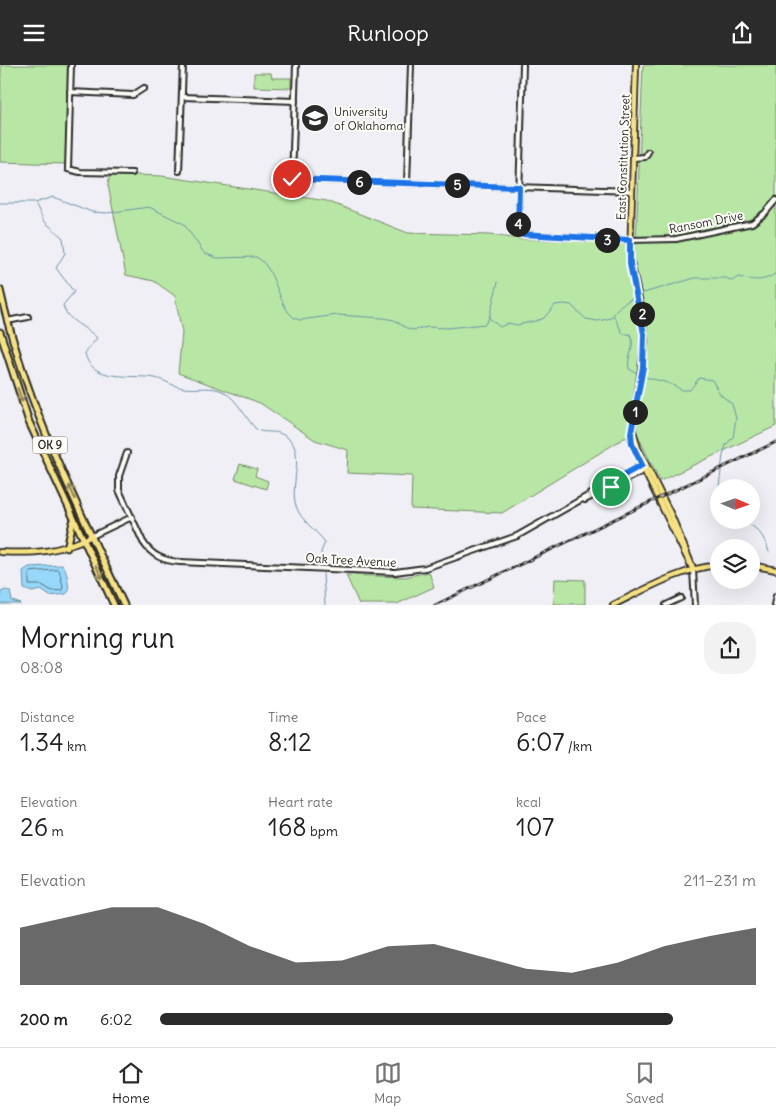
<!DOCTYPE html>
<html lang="en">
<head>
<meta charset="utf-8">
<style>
  :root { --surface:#fff; --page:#f2f2f2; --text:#202124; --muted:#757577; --line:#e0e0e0; --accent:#2b2b2b }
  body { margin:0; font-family:Delius,sans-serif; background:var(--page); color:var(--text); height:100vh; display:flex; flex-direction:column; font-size:19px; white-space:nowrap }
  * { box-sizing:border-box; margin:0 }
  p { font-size:16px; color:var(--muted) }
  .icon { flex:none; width:28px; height:28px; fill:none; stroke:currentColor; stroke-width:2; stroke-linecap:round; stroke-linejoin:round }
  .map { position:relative; height:540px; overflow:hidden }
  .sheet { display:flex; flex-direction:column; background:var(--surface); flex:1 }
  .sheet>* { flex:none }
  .needle { width:32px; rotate:92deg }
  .tools { position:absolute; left:710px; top:414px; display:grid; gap:10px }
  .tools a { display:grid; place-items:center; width:50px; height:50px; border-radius:50%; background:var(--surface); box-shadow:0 5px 20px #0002; font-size:25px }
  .pin { position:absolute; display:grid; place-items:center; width:42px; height:42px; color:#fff; margin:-21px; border:2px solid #fff; border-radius:50%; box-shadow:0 1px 5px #0007 }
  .km { position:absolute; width:25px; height:25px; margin:-12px; border-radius:50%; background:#222; color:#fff; font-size:14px; line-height:25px; text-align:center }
  .round { display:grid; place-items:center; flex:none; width:52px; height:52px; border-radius:20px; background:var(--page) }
  .headline { display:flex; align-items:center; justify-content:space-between; height:85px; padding:0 20px }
  h1 { font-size:28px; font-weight:600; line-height:38px }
  .stats { display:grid; grid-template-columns:repeat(3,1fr); gap:8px; height:85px; padding:5px 20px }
  .stats div { display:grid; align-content:center }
  .stats b { font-size:25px; font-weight:600 }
  .stats small { font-size:14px; font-weight:400 }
  .stats p { font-size:14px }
  .chart { height:140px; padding:10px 20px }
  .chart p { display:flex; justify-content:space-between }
  .chart svg { width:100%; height:90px; margin-top:5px; fill:var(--accent); opacity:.7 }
  ul { padding:0 20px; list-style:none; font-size:16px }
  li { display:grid; grid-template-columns:80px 60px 1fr; align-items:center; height:38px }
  li i { height:12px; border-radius:6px; background:var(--accent) }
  header { display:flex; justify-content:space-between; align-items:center; height:65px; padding:0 20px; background:var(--accent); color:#fff; font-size:22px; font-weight:600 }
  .tab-bar { display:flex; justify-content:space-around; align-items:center; height:70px; border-top:1px solid var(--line); background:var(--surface); font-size:14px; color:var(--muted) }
  .tab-bar a { display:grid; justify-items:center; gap:2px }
  .tab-bar .active { color:var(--accent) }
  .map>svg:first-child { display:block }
</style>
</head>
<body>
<header><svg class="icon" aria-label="menu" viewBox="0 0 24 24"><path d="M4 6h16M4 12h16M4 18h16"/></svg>Runloop<svg class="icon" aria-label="share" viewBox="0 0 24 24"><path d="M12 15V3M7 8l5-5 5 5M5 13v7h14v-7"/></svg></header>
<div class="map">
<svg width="776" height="540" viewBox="0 0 776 540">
  <rect width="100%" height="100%" fill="#f0eff5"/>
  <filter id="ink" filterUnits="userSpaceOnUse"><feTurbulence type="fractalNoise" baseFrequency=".02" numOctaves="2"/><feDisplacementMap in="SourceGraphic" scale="10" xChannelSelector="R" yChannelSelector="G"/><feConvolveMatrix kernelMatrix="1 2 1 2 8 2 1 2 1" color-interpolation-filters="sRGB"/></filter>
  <g filter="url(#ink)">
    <g fill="#b8e7a5" stroke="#728968">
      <path d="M1 0H69L66 99 0 97Z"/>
      <path d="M643 0H776V361L660 416 638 371 624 373 502 448 411 444 412 411 347 408 348 385 315 375 260 338 178 308 182 268 175 231 154 216 126 210 108 120 110 109 162 111 327 136 408 168 489 170 520 174 636 178Z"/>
      <path d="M254 8H271L272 13H291V23L254 22Z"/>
      <path d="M240 399 257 404 255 411 268 416 266 424 235 414Z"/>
      <path d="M429 507 434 522 397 539H359L346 510 405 512Z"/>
      <path d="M555 514 585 515V539H554Z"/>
    </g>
    <g fill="#97d7f9" stroke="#6c92a7">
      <path d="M62 500C68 507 68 517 69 526L66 529 50 531 41 525 32 527 24 524 23 506 29 502Z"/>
      <path d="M5 525 10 526 12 536 21 539H0L1 527Z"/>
    </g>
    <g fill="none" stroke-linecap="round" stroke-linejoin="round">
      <path stroke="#56707d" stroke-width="1" d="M59 505 63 521 62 525 52 526 42 520H29V509L31 507Z"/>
      <g stroke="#6c92a7" stroke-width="1">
        <path d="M0 138H34L53 132 92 147 107 148 149 142 184 159 204 188 217 193 256 192C278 202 278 251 300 255L337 250 383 253 394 255 408 264 415 265 427 262 447 263 485 259 489 253 500 262 508 258 517 260 539 255 544 253 555 240 564 239 571 240 586 254 598 256 611 253 621 240 636 231"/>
        <path d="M35 138 44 156 63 173 65 188 56 203 74 227 63 240C66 256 87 262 97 273L85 288C90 318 134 309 155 313 165 315 174 322 184 323 198 325 211 320 224 327 239 336 245 353 257 365 264 368 272 366 279 368 311 379 288 419 296 441 301 456 316 465 325 477L321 487 323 499"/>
        <path d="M640 229 695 213H726L732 216 738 212C754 215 763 218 776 208"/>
        <path d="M614 251 623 269H630C637 282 626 291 629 304L639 309"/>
        <path d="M489 253 498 217"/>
        <path d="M643 311C653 315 672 317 681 325H690L699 313 712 315 720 329 732 339 736 353 733 372 726 380 723 390 719 422"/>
        <path d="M719 426V432"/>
        <path d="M737 455C755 459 764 469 769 487"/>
        <path d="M323 509 325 540"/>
      </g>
      <g stroke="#2b2b2b" stroke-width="8">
        <g id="minor">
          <path d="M71 0 68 104 80 107 132 108"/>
          <path d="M296 0 292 114 632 126"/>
          <path d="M523 0 518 164 521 169 630 175 676 174 752 158 765 148 776 135"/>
          <path d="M70 27 133 30 144 23"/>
          <path d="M182 32 295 36"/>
          <path d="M633 93 645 92 648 87"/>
          <path d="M179 106 183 0"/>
          <path d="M407 118 411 0"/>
          <path d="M7 256 28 252"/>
          <path d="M127 388 119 411V425L143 477C152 491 164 496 180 497L395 507 425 503 517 471 644 399"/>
          <path d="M585 435 645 405"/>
          <path d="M92 471 132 452"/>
          <path d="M693 505 695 540"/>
          <path d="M666 540 681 533"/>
          <path d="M774 540 776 531"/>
        </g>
      </g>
      <g stroke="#2b2b2b" stroke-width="8">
        <g id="major">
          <path d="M636 0 630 192 642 247 645 276 631 374 644 405 693 505"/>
          <path d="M633 366 638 383 672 452 693 503"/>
          <path d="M0 487C37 489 58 487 92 471"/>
          <path d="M751 500 776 505"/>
          <path d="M613 540C646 524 682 503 719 500"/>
        </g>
      </g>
      <g stroke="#2b2b2b" stroke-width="9">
        <g id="highway">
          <path d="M0 225C25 338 75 436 124 540"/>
          <path d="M0 267 29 357 114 540"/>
          <path d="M67 483 73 457"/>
        </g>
      </g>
      <use href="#minor" stroke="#fdfcf7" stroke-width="4"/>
      <use href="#major" stroke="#f7e281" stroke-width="4.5"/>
      <use href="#highway" stroke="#f7e281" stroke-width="5"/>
      <g stroke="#2b2b2b" stroke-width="3">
        <path id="rail" d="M435 540 776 377"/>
      </g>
      <use href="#rail" stroke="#fdfcf7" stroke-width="1" stroke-dasharray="4" stroke-linecap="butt"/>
    </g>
    <defs><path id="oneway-shaft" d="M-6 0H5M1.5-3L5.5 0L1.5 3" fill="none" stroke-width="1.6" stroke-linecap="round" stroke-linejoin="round" transform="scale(1.25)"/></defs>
    <g stroke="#918656">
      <use href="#oneway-shaft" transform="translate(20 330) rotate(71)"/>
      <use href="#oneway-shaft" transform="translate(72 427) rotate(-114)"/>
      <use href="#oneway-shaft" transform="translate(99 507) rotate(64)"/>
    </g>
  </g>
  <g fill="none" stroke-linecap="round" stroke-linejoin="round" filter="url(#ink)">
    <g stroke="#fff" stroke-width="10">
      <path id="route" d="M292 114 519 122 518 164 521 169 630 175V199L644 269 643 302 631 368 632 379 642 400 609 418 611 422"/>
    </g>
    <use href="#route" stroke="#1a73e8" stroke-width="6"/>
  </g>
  <defs>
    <g id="university-disc" transform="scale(1.4375)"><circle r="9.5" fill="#2b2b2b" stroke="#fdfcf7"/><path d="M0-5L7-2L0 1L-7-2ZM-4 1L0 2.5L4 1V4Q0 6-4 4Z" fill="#fff"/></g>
  </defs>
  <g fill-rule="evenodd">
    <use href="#university-disc" x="315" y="53"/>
  </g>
  <g text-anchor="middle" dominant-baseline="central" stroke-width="4" stroke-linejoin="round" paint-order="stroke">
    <rect fill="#fdfcf7" stroke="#6a6a68" stroke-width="1" x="32.5" y="371.5" width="35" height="17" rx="4"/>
    <g font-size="11" font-weight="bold" fill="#2b2b2b">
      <text x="50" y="380">OK 9</text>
    </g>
    <g font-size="12" fill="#2b2b2b" stroke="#fdfcf7" text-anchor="start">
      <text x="334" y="46">University<tspan x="334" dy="14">of Oklahoma</tspan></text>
    </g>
    <g font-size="12" fill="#2b2b2b" stroke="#fdfcf7">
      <text transform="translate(623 92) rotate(-88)">East Constitution Street</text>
      <text transform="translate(706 157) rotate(-11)">Ransom Drive</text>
      <text transform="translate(351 495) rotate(3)">Oak Tree Avenue</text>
    </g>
  </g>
</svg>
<div class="tools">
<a><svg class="needle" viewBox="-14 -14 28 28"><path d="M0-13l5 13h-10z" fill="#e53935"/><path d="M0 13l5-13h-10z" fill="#757577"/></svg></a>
<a><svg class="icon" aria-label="layers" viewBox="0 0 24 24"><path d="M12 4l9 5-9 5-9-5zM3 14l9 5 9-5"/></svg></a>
</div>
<div class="pin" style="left:611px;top:422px;background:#1e9e55"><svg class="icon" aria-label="arrive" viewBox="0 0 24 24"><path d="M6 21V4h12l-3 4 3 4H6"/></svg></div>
<div class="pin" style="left:292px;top:114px;background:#d93025"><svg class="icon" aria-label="check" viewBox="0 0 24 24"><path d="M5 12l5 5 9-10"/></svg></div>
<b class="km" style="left:635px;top:347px">1</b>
<b class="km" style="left:642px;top:249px">2</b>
<b class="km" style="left:607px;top:175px">3</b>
<b class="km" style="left:518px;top:159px">4</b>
<b class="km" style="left:457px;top:120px">5</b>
<b class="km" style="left:359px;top:117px">6</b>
</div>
<section class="sheet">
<div class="headline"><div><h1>Morning run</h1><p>08:08</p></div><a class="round"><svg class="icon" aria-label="share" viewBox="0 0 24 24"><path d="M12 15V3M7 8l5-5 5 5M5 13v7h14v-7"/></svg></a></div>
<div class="stats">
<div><p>Distance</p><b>1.34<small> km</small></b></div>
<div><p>Time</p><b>8:12</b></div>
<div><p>Pace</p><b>6:07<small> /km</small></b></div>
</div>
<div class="stats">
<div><p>Elevation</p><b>26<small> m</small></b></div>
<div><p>Heart rate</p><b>168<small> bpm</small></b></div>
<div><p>kcal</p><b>107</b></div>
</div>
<div class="chart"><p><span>Elevation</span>211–231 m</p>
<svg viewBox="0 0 160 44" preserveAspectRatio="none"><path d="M0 44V16L10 11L20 6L30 6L40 14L50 25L60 33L70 32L80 25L90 24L100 30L110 36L120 38L130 33L140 25L150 20L160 16V44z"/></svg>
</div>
<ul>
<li><b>200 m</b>6:02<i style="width:86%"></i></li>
</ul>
</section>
<nav class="tab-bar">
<a class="active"><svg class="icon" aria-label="home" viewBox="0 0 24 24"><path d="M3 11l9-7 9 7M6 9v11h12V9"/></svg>Home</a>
<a><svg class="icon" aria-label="map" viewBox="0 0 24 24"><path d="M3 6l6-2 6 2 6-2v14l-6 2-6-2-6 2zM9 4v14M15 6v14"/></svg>Map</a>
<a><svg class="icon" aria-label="saved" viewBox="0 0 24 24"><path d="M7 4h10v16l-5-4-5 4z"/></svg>Saved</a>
</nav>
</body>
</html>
